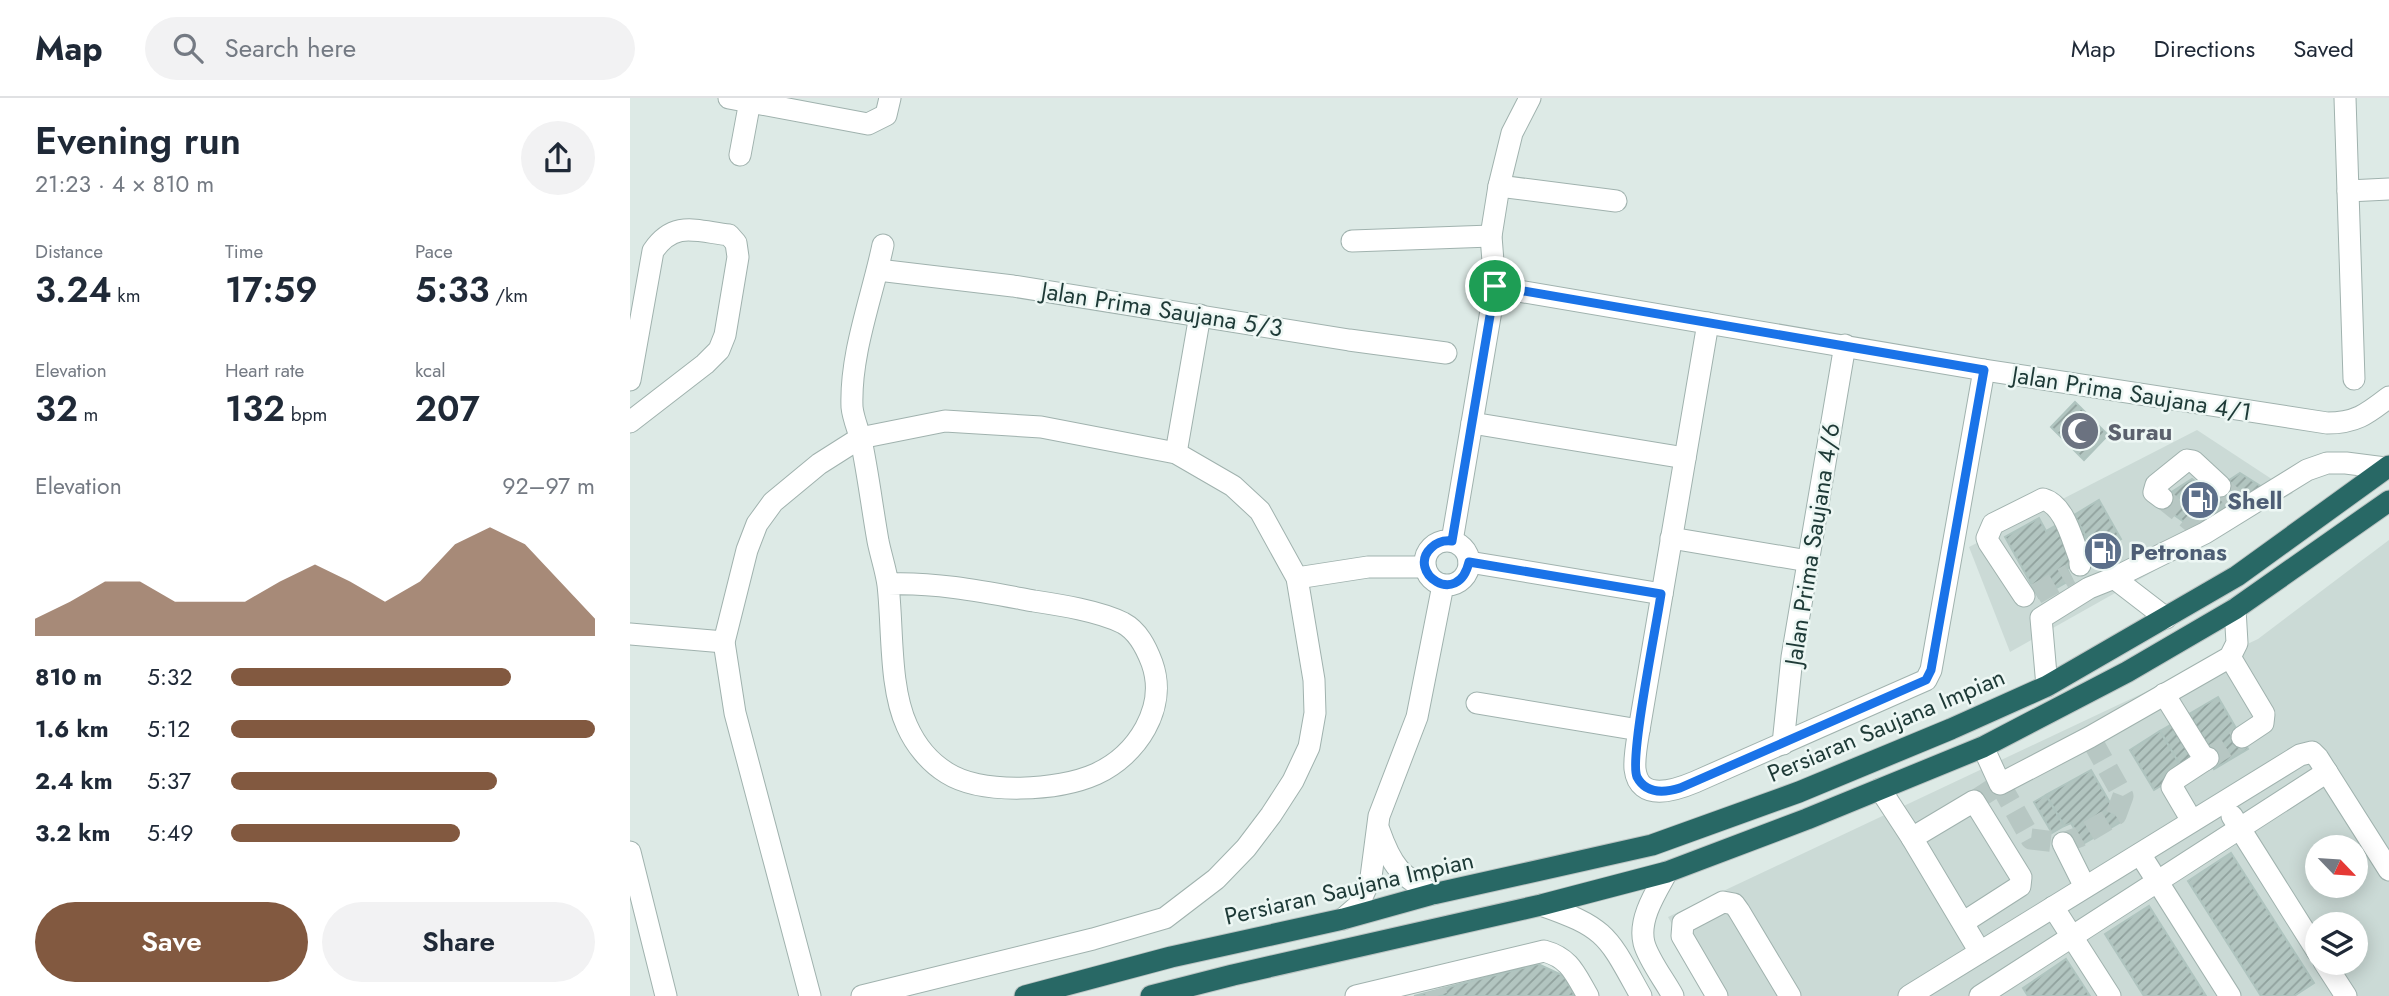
<!DOCTYPE html>
<html lang="en">
<head>
<meta charset="utf-8">
<style>
  :root { --surface:#fff; --page:#f2f2f3; --text:#1f2937; --muted:#747a83; --line:#e0e1e3; --accent:#825940 }
  body { margin:0; font-family:Jost,sans-serif; background:var(--page); color:var(--text); height:100vh; display:flex; flex-direction:column; font-size:26px; white-space:nowrap }
  * { box-sizing:border-box; margin:0 }
  p { font-size:23px; color:var(--muted) }
  .icon { flex:none; width:38px; height:38px; fill:none; stroke:currentColor; stroke-width:2; stroke-linecap:round; stroke-linejoin:round }
  .map { position:relative; flex:1; overflow:hidden }
  .details { display:flex; flex-direction:column; background:var(--surface); width:630px }
  .details>* { flex:none }
  .needle { width:46px; rotate:115deg }
  .buttons { position:absolute; left:1675px; top:737px; display:grid; gap:14px }
  .buttons a { display:grid; place-items:center; width:63px; height:63px; border-radius:50%; background:var(--surface); box-shadow:0 4px 18px #0003; font-size:35px }
  .pin { position:absolute; display:grid; place-items:center; width:60px; height:60px; color:#fff; margin:-30px; border:4px solid #fff; border-radius:50%; box-shadow:0 2px 7px #0007 }
  .round { display:grid; place-items:center; flex:none; width:74px; height:74px; border-radius:37px; background:var(--page) }
  .overview { display:flex; align-items:center; justify-content:space-between; height:119px; padding:0 35px }
  h1 { font-size:38px; font-weight:600; line-height:52px }
  .stats { display:grid; grid-template-columns:repeat(3,1fr); gap:10px; height:119px; padding:7px 35px }
  .stats div { display:grid; align-content:center }
  .stats b { font-size:35px; font-weight:600 }
  .stats small { font-size:19px; font-weight:400 }
  .stats p { font-size:19px }
  .chart { height:196px; padding:14px 35px }
  .chart p { display:flex; justify-content:space-between }
  .chart svg { width:100%; height:126px; margin-top:7px; fill:var(--accent); opacity:.7 }
  .cta { display:flex; gap:14px; margin-top:auto; padding:14px 35px }
  .cta a { flex:1; height:80px; border-radius:42px; background:var(--accent); color:#fff; font-size:28px; font-weight:600; line-height:80px; text-align:center }
  .cta a+a { background:var(--page); color:var(--text) }
  ul { padding:0 35px; list-style:none; font-size:23px }
  li { display:grid; grid-template-columns:112px 84px 1fr; align-items:center; height:52px }
  li i { height:18px; border-radius:9px; background:var(--accent) }
  header { display:flex; align-items:center; gap:42px; box-sizing:border-box; height:98px; padding:0 35px; background:var(--surface); border-bottom:2px solid var(--line) }
  header strong { font-size:33px }
  nav { display:flex; gap:38px; margin-inline-start:auto; font-size:24px }
  .search { width:490px; height:63px; background:var(--page); display:flex; align-items:center; gap:18px; box-sizing:border-box; padding:0 24px; border-radius:38px; color:var(--muted); font-size:26px }
  main { display:flex; flex:1; min-height:0 }
  .map>svg:first-child { display:block }
</style>
</head>
<body>
<header>
<strong>Map</strong>
<div class="search"><svg class="icon" aria-label="search" viewBox="0 0 24 24"><circle cx="10" cy="10" r="6"/><path d="M15 15l6 6"/></svg>Search here</div>
<nav><a>Map</a><a>Directions</a><a>Saved</a></nav>
</header>
<main>
<section class="details">
<div class="overview"><div><h1>Evening run</h1><p>21:23 · 4 × 810 m</p></div><a class="round"><svg class="icon" aria-label="share" viewBox="0 0 24 24"><path d="M12 15V3M7 8l5-5 5 5M5 13v7h14v-7"/></svg></a></div>
<div class="stats">
<div><p>Distance</p><b>3.24<small> km</small></b></div>
<div><p>Time</p><b>17:59</b></div>
<div><p>Pace</p><b>5:33<small> /km</small></b></div>
</div>
<div class="stats">
<div><p>Elevation</p><b>32<small> m</small></b></div>
<div><p>Heart rate</p><b>132<small> bpm</small></b></div>
<div><p>kcal</p><b>207</b></div>
</div>
<div class="chart"><p><span>Elevation</span>92–97 m</p>
<svg viewBox="0 0 160 44" preserveAspectRatio="none"><path d="M0 44V38L10 32L20 25L30 25L40 32L50 32L60 32L70 25L80 19L90 25L100 32L110 25L120 12L130 6L140 12L150 25L160 38V44z"/></svg>
</div>
<ul>
<li><b>810 m</b>5:32<i style="width:77%"></i></li>
<li><b>1.6 km</b>5:12<i style="width:100%"></i></li>
<li><b>2.4 km</b>5:37<i style="width:73%"></i></li>
<li><b>3.2 km</b>5:49<i style="width:63%"></i></li>
</ul>
<div class="cta"><a>Save</a><a>Share</a></div>
</section>
<div class="map">
<svg width="1759" height="898" viewBox="0 0 1759 898">
  <defs>
    <pattern id="building-hatch" width="6" height="6" patternUnits="userSpaceOnUse" patternTransform="scale(1.75)"><rect width="6" height="6" fill="#b2c5c0"/><path d="M-1 1l2-2M0 6l6-6M5 7l2-2" fill="none" stroke="#90a19d"/></pattern>
  </defs>
  <rect width="100%" height="100%" fill="#ddeae6"/>
  <g fill="#cbdad6" fill-rule="evenodd">
    <path d="M1567 332 1663 395 1380 554 1339 449Z"/>
    <path d="M1759 442V898H1082L1038 819 1628 541ZM1687 749H1726V788H1687ZM1687 826H1726V864H1687Z"/>
  </g>
  <g fill="url(#building-hatch)" stroke="#afc4bf" stroke-width="2">
    <path d="M1445 304 1478 337 1454 362 1421 329Z"/>
    <path d="M1610 375 1632 389 1564 431 1526 404 1562 381 1581 394Z"/>
    <path d="M1469 402 1491 441 1465 455 1444 417Z"/>
    <path d="M1444 417 1465 455 1437 471 1442 481 1409 500 1375 439 1409 420 1416 433Z"/>
    <path d="M1588 599 1618 651 1584 671 1578 660 1554 674 1530 633Z"/>
    <path d="M1530 633 1554 674 1524 692 1500 652Z"/>
    <path d="M1461 672 1491 724 1453 746 1441 725 1434 728 1416 697Z"/>
    <path d="M1416 697 1434 728 1422 735 1404 704Z"/>
    <path d="M1601 755 1684 885 1664 898H1631L1558 783Z"/>
    <path d="M1519 808 1576 898H1514L1475 836Z"/>
    <path d="M1436 861 1460 898H1398L1393 890Z"/>
    <path d="M908 866 934 878 945 898H784Z"/>
  </g>
  <g fill="none" stroke-linecap="round" stroke-linejoin="round">
    <g stroke="#b7c7c3" stroke-width="21" stroke-dasharray="21 10" stroke-linecap="butt">
      <path d="M1590 388 1608 404"/>
      <path d="M1532 400 1568 429"/>
      <path d="M1406 496 1440 476"/>
      <path d="M1578 660 1612 639"/>
      <path d="M1344 703 1370 686 1401 741 1433 745 1449 739 1486 717 1493 698 1460 639"/>
      <path d="M805 892 807 898"/>
    </g>
    <g stroke="#a0b2ae" stroke-width="23">
      <g id="minor">
        <path d="M99 0 238 26 256 17 260 0"/>
        <path d="M1715 0 1724 281"/>
        <path d="M110 57 120 3"/>
        <path d="M869 88 986 103"/>
        <path d="M1718 93 1759 91"/>
        <path d="M722 143 861 138"/>
        <path d="M253 147C242 200 220 255 222 309 223 320 228 331 231 342 238 375 242 409 248 443 251 458 256 472 258 487 263 530 259 589 277 628 285 646 299 664 317 675 352 697 428 693 466 676 507 657 538 610 522 565 516 549 508 533 493 525 469 513 430 507 404 503 355 494 307 484 258 486"/>
        <path d="M248 172 383 188 719 242 816 255"/>
        <path d="M865 189 1354 272 1697 325C1726 325 1737 316 1759 299"/>
        <path d="M1078 225 1009 632C1007 644 1004 659 1005 671 1009 705 1046 692 1065 684L1296 582 1301 572 1354 272"/>
        <path d="M0 282 23 153C44 122 66 133 99 137L106 145 108 159 95 237 89 252 75 266 0 324"/>
        <path d="M842 325 1055 360"/>
        <path d="M546 355 570 217"/>
        <path d="M1532 400 1524 394 1526 387 1557 362 1563 363 1590 388"/>
        <path d="M1041 440 1178 463"/>
        <path d="M822 443 865 189 861 138 869 88 882 35 900 0"/>
        <circle cx="817" cy="465" r="22"/>
        <path d="M839 464 1032 496"/>
        <path d="M667 480 738 469H795"/>
        <path d="M1484 480 1575 435 1677 372 1697 365H1716L1755 370"/>
        <path d="M1394 498 1359 445 1357 440 1363 426 1413 401C1435 407 1442 442 1450 461V467"/>
        <path d="M0 536 94 544"/>
        <path d="M1600 559 1634 616 1633 625 1612 639"/>
        <path d="M1417 588 1411 520 1459 490 1484 480 1536 520"/>
        <path d="M1534 596 1575 662"/>
        <path d="M847 605 1009 632"/>
        <path d="M1153 646 1162 559 1215 247"/>
        <path d="M1353 649 1370 686 1460 639 1600 559 1607 545 1605 511"/>
        <path d="M1250 691 1282 740"/>
        <path d="M1602 718 1687 853"/>
        <path d="M1562 723 1542 689 1546 681 1578 660"/>
        <path d="M749 732C762 769 770 777 803 796"/>
        <path d="M1433 745 1455 789"/>
        <path d="M0 754 36 898"/>
        <path d="M1510 756 1600 898"/>
        <path d="M1037 774C1026 794 1008 821 1014 845 1018 861 1035 883 1043 898"/>
        <path d="M911 807C978 830 978 839 1011 898"/>
        <path d="M1423 809 1480 898"/>
        <path d="M713 821 728 808 741 779 749 718 787 619 813 487"/>
        <path d="M1334 824 1390 788 1391 779 1344 703 1282 740 1350 854"/>
        <path d="M1694 864 1716 898"/>
        <path d="M180 898 105 615 94 544 117 452 127 426 143 404 189 366 230 340 315 323 411 329 546 355 603 388 630 413 667 480 684 582 685 615 679 649 663 683 641 717 616 750 586 781 535 820 463 841 232 898"/>
        <path d="M726 898 914 853C940 860 945 876 958 898"/>
        <path d="M1087 898 1052 838 1053 825 1093 804 1104 806 1109 813 1160 898"/>
        <path d="M1279 898 1670 657 1682 654 1688 660 1759 772"/>
        <path d="M1350 898 1697 674"/>
      </g>
    </g>
    <g stroke="#bcc4c3" stroke-width="23">
      <g id="highway">
        <path d="M395 898 541 859 713 821 803 796 1022 747 1169 694 1321 631 1417 588 1607 478 1759 368"/>
        <path d="M521 898 603 877 911 807 1037 774 1177 721 1353 649 1497 574 1605 511 1759 403"/>
      </g>
    </g>
    <use href="#minor" stroke="#fff" stroke-width="21"/>
    <use href="#highway" stroke="#286865" stroke-width="21"/>
  </g>
  <g fill="none" stroke-linecap="round" stroke-linejoin="round">
    <g stroke="#fff" stroke-width="14">
      <path id="route" d="M865 188 1354 272 1301 572 1296 582 1050 690C1034 695 1016 696 1007 679 999 661 1027 525 1031 496L839 464C828 511 776 474 801 450 807 444 814 442 822 443Z"/>
    </g>
    <use href="#route" stroke="#1a73e8" stroke-width="9"/>
  </g>
  <defs>
    <g id="mosque-disc" transform="scale(2.0125)"><circle r="9.5" fill="#6b7280" stroke="#edf7f4"/><path d="M3.5-4.9A6 6 0 1 0 3.5 4.9A5 5 0 1 1 3.5-4.9Z" fill="#fff"/></g>
    <g id="fuel-disc" transform="scale(2.0125)"><circle r="9.5" fill="#5c6f8a" stroke="#edf7f4"/><path d="M-5.5-6h7V0h2V4h1.3V-2.5L3-4.5l.8-.8L6-3V5H2.5V1h-1V6h-7ZM-4.2-4.7v3.2H.2V-4.7Z" fill="#fff"/></g>
  </defs>
  <g fill-rule="evenodd">
    <use href="#mosque-disc" x="1450" y="333"/>
    <use href="#fuel-disc" x="1570" y="402"/>
    <use href="#fuel-disc" x="1473" y="453"/>
  </g>
  <g text-anchor="middle" dominant-baseline="central" stroke-width="5" stroke-linejoin="round" paint-order="stroke">
    <g font-size="24" fill="#1e3a37" stroke="#edf7f4">
      <text transform="translate(532 211) rotate(9)">Jalan Prima Saujana 5/3</text>
      <text transform="translate(1502 295) rotate(9)">Jalan Prima Saujana 4/1</text>
      <text transform="translate(1182 446) rotate(-81)">Jalan Prima Saujana 4/6</text>
      <text transform="translate(1256 627) rotate(-23)">Persiaran Saujana Impian</text>
      <text transform="translate(719 790) rotate(-13)">Persiaran Saujana Impian</text>
    </g>
    <g font-size="24" font-weight="bold" fill="#5b616d" stroke="#edf7f4" text-anchor="start">
      <text x="1477" y="333">Surau</text>
    </g>
    <g font-size="24" font-weight="bold" fill="#4e5e75" stroke="#edf7f4" text-anchor="start">
      <text x="1597" y="402">Shell</text>
      <text x="1500" y="453">Petronas</text>
    </g>
  </g>
</svg>
<div class="buttons">
<a><svg class="needle" viewBox="-14 -14 28 28"><path d="M0-13l5 13h-10z" fill="#e53935"/><path d="M0 13l5-13h-10z" fill="#747a83"/></svg></a>
<a><svg class="icon" aria-label="layers" viewBox="0 0 24 24"><path d="M12 4l9 5-9 5-9-5zM3 14l9 5 9-5"/></svg></a>
</div>
<div class="pin" style="left:865px;top:188px;background:#1e9e55"><svg class="icon" aria-label="arrive" viewBox="0 0 24 24"><path d="M6 21V4h12l-3 4 3 4H6"/></svg></div>
</div>
</main>
</body>
</html>
